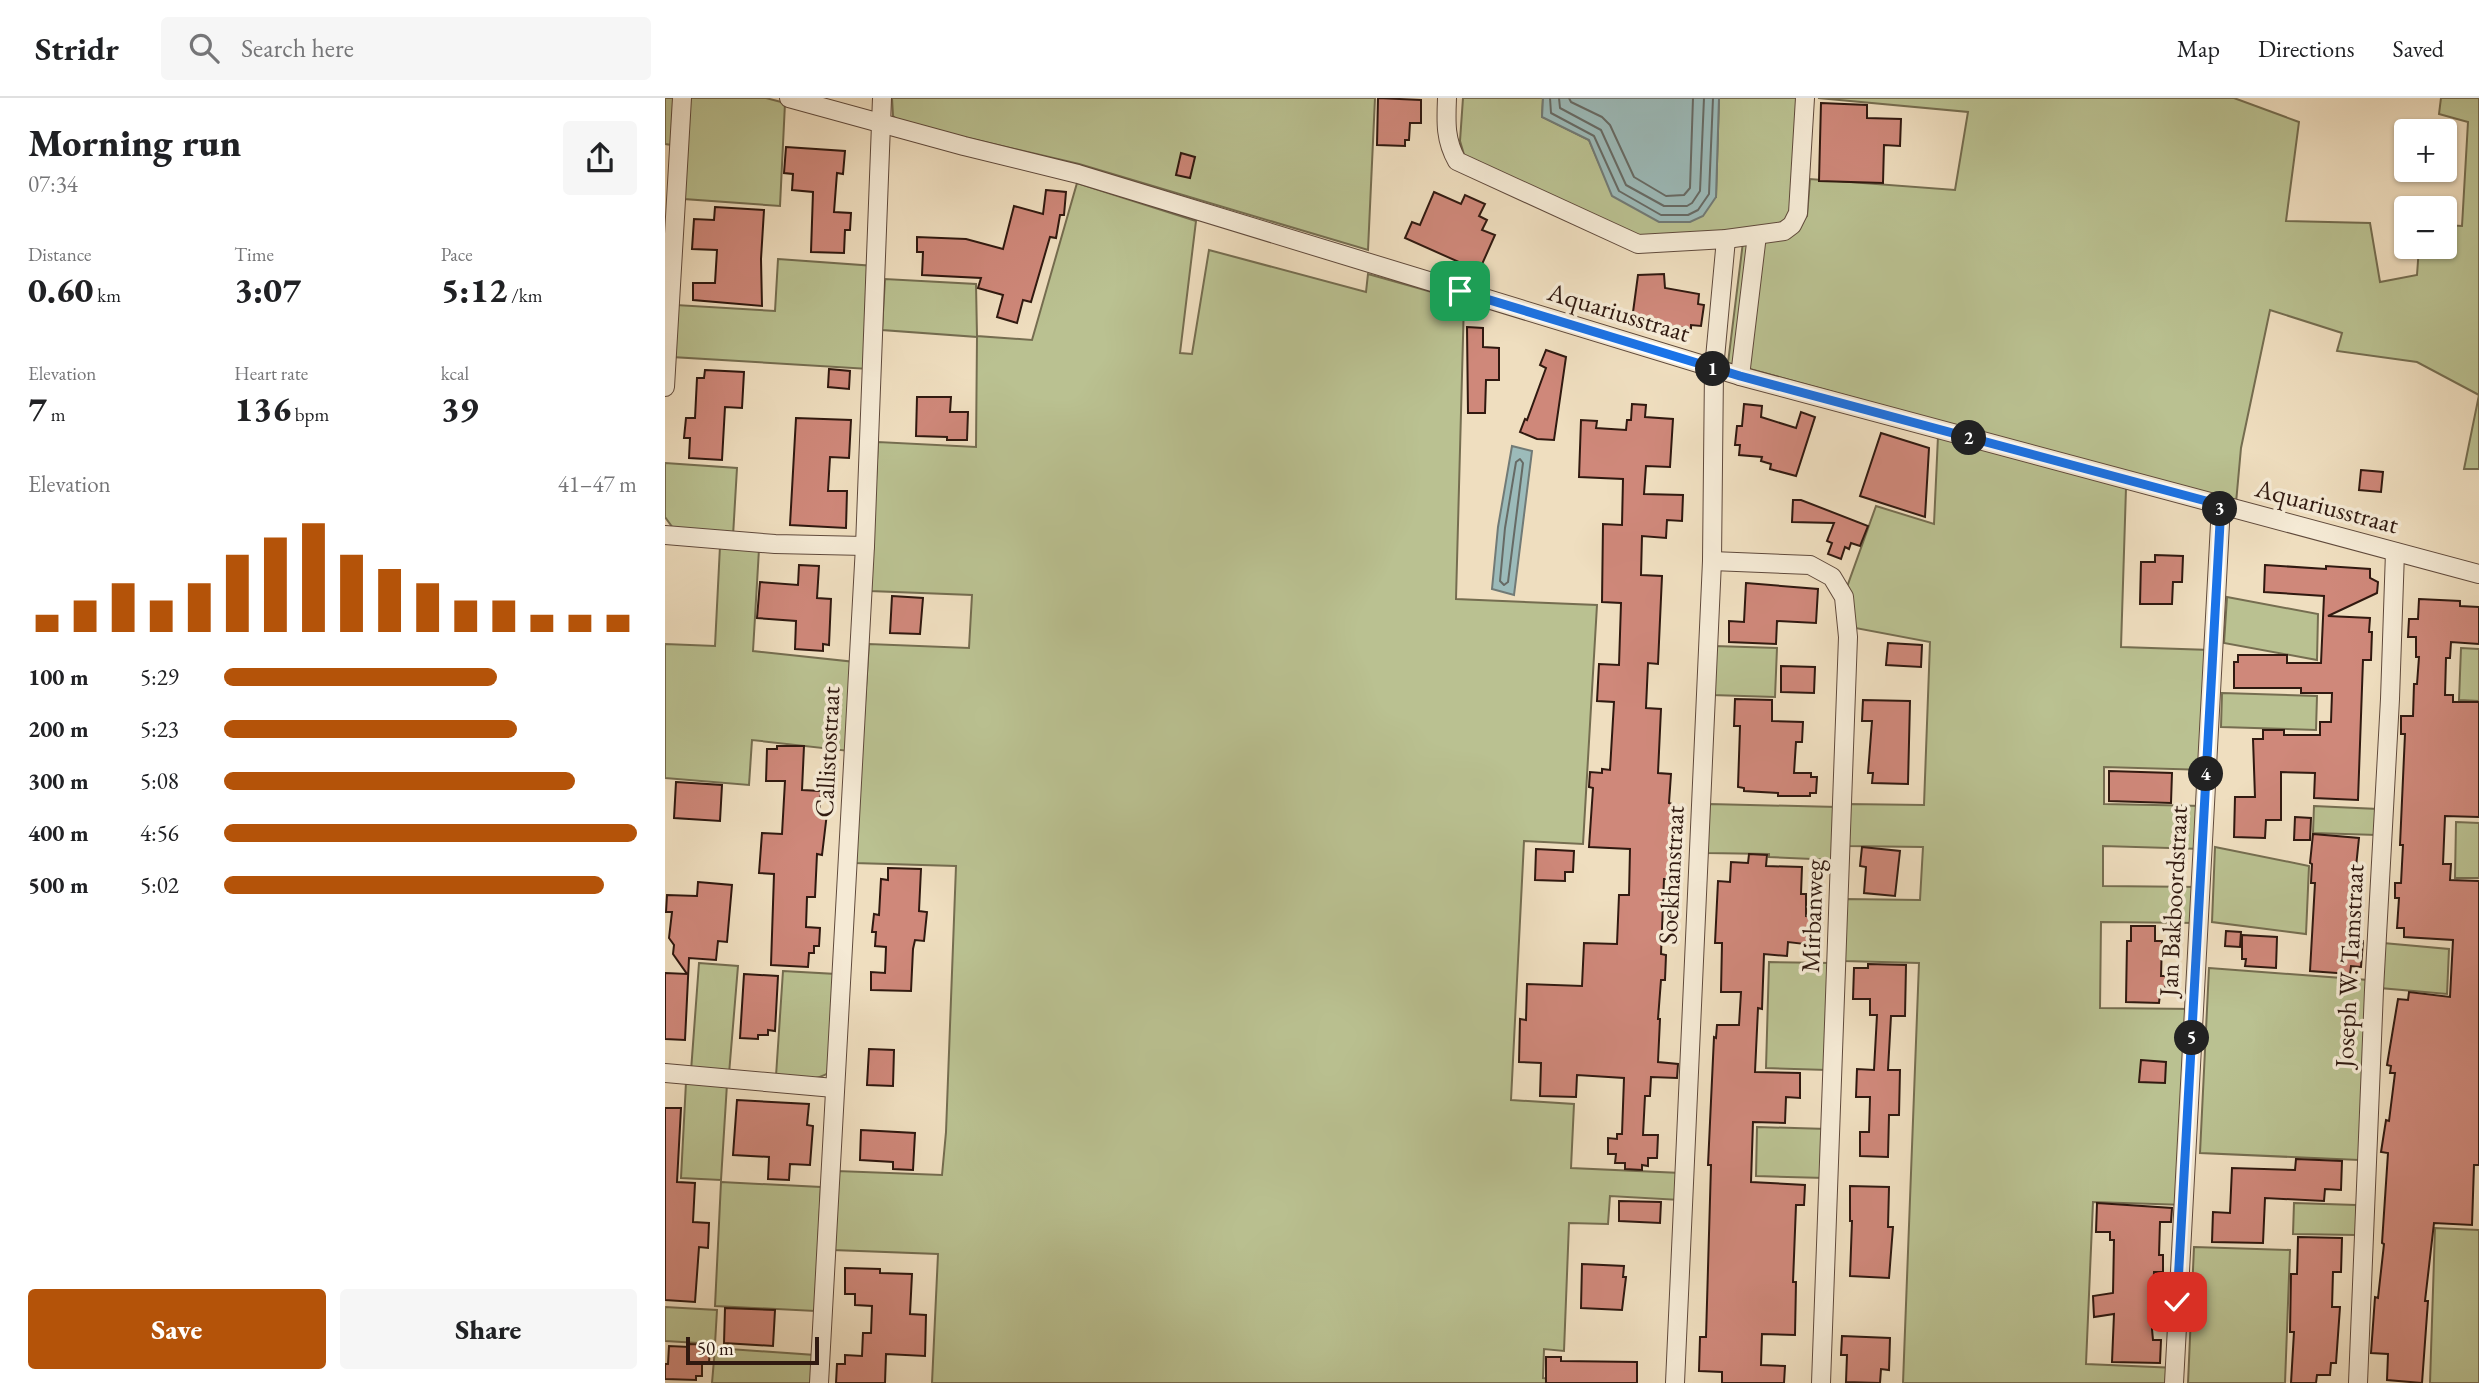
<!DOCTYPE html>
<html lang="en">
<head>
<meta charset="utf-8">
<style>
  :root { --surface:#fff; --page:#f6f6f6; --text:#202124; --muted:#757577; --line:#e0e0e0; --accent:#b45309 }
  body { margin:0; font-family:"EB Garamond",serif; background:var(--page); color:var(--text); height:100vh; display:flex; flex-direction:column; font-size:26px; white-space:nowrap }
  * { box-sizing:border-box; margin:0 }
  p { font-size:23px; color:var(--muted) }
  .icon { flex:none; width:38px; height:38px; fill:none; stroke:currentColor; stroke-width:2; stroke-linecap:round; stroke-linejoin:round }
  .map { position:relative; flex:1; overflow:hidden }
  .drawer { display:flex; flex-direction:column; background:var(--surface); width:665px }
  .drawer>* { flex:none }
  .controls { position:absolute; left:1729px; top:21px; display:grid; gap:14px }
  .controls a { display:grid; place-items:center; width:63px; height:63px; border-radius:7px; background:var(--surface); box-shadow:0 2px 5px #0004; font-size:35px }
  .scale { position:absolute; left:21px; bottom:18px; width:133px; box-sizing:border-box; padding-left:7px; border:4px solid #301910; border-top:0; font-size:19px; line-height:24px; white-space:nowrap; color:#301910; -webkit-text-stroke:5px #f5ead5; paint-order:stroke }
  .pin { position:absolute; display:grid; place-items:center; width:60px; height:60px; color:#fff; margin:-30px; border-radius:14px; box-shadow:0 4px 10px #0006 }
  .km { position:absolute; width:35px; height:35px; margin:-18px; border-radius:50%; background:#222; color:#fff; font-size:19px; line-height:35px; text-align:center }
  .round { display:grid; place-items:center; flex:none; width:74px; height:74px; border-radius:7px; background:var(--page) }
  .headline { display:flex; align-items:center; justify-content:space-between; height:119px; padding:0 28px }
  h1 { font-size:38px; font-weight:800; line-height:52px }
  .figures { display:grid; grid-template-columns:repeat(3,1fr); gap:10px; height:119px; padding:7px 28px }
  .figures div { display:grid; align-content:center }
  .figures b { font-size:35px; font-weight:800 }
  .figures small { font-size:19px; font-weight:400 }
  .figures p { font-size:19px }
  .chart { height:196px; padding:14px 28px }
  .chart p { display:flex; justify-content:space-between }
  .chart svg { width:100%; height:126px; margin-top:7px; stroke:var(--accent); stroke-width:6 }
  .primary-button { display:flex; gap:14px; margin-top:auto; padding:14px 28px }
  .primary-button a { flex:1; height:80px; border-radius:7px; background:var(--accent); color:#fff; font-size:28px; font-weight:800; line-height:80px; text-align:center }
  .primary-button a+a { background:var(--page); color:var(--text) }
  ul { padding:0 28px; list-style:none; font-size:23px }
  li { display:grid; grid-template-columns:112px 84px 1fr; align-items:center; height:52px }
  li i { height:18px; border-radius:9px; background:var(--accent) }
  header { display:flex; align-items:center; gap:42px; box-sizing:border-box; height:98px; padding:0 35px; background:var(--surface); border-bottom:2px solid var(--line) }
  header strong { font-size:33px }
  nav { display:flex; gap:38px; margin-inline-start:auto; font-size:24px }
  .search { width:490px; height:63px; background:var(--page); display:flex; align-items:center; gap:18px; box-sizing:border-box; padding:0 24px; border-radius:7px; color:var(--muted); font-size:26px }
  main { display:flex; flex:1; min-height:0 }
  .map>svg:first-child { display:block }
</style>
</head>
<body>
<header>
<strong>Stridr</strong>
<div class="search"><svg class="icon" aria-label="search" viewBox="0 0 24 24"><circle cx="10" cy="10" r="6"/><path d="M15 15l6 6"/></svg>Search here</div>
<nav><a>Map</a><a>Directions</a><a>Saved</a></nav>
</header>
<main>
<section class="drawer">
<div class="headline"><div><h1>Morning run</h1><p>07:34</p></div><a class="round"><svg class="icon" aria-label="share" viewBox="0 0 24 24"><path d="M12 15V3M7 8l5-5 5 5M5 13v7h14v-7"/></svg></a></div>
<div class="figures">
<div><p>Distance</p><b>0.60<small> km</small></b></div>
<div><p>Time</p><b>3:07</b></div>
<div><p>Pace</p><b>5:12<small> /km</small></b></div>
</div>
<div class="figures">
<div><p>Elevation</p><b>7<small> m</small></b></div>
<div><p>Heart rate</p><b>136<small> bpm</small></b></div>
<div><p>kcal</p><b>39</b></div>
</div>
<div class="chart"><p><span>Elevation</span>41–47 m</p>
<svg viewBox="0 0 160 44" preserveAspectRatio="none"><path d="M5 44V38M15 44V33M25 44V27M35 44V33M45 44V27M55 44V17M65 44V11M75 44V6M85 44V17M95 44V22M105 44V27M115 44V33M125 44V33M135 44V38M145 44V38M155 44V38"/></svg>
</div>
<ul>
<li><b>100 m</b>5:29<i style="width:66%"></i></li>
<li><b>200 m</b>5:23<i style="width:71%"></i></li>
<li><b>300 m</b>5:08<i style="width:85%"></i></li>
<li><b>400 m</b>4:56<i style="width:100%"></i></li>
<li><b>500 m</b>5:02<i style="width:92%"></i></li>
</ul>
<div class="primary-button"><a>Save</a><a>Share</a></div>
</section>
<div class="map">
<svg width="1814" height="1285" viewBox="0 0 1814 1285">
  <rect width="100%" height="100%" fill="#efdebf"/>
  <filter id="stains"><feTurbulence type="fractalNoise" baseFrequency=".00286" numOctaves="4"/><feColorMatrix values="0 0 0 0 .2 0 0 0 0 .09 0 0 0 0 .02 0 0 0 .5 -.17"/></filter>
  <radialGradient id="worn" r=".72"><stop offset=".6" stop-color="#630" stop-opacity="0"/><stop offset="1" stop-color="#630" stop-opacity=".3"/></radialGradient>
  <g fill="#bac191" stroke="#756d50" stroke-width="2">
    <path d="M0 0H10L7 47 0 46Z"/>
    <path d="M23 0H101L120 5 115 108 19 101Z"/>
    <path d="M227 0H710L703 152 414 66 235 24 228 18Z"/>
    <path d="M798 0H878L877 19 924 42 948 98 1051 99 1054 0H1134L1128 109 1122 120 1113 126 1049 136 976 140 800 60 795 43Z"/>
    <path d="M1153 0H1569L1634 24 1621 123 1705 125 1715 184 1752 177 1754 149H1780V127L1797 128 1803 24 1774 16 1776 0H1814V371H1799L1814 297 1752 264 1672 253 1677 235 1605 212 1576 350 1571 405 1063 265 1078 144 1122 139 1142 118 1145 81 1290 92 1303 14Z"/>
    <path d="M412 85 531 123 515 255 527 256 544 152 701 194 703 176 799 203 791 501 932 507 918 746 859 743 846 1002 909 1006 906 1070 1016 1075 1015 1102 945 1098 943 1126 904 1125 899 1253 879 1251 878 1280 898 1282V1285H267L273 1156 168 1152 172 1073 277 1077 281 1034 291 768 189 765 204 546 304 550 307 497 205 493 213 344 311 349 312 239 217 232 220 181 311 186 312 238 367 242Z"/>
    <path d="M113 161 210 168 204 271 7 259 11 207 110 213Z"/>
    <path d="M1273 338 1461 390 1456 549 1546 552 1542 672 1439 669V706L1539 708 1537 751 1438 748V788L1536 789 1535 825 1436 824 1435 910 1530 911 1521 1107 1428 1104 1421 1266 1512 1270V1285H1238L1254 865 1179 863 1181 801 1255 802 1258 749 1181 748 1182 706 1259 707 1265 544 1185 529 1182 489 1211 408 1269 426Z"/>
    <path d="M0 365 72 370 68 438 8 430 0 419Z"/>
    <path d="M55 448 94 451 88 553 190 564 184 653 87 642 84 687 0 680V546L50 548Z"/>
    <path d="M1562 499 1653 516 1652 562 1559 545Z"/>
    <path d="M1049 548 1112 550 1110 599 1047 597Z"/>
    <path d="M1796 550 1814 551V603L1794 602Z"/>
    <path d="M1557 595 1652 598 1651 632 1556 629Z"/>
    <path d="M1044 706 1172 709 1170 762 1104 759V756L1042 755Z"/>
    <path d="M1649 708 1713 711 1712 737 1648 735Z"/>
    <path d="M1791 724 1814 725V780H1790Z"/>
    <path d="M1550 749 1644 768 1641 836 1547 824Z"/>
    <path d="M1718 845 1784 851 1782 896 1715 890Z"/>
    <path d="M1104 864 1165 865 1162 972 1101 970Z"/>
    <path d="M34 865 73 868 64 976 26 973Z"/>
    <path d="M1544 870 1703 882 1694 1062 1535 1055Z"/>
    <path d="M118 873 171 876 163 975C149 985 128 979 111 978Z"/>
    <path d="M21 984 62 986 56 1082 16 1080Z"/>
    <path d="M1092 1029 1162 1031 1160 1080 1091 1078Z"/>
    <path d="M56 1084 156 1089 150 1213 50 1208Z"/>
    <path d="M1629 1105 1691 1107V1137L1628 1136Z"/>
    <path d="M1770 1130 1814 1132V1285H1765Z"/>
    <path d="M1529 1149 1625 1152 1620 1285H1523Z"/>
    <path d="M0 1209 52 1212 50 1246 0 1243Z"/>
    <path d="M50 1250 150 1257 148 1285H47Z"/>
  </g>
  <g fill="#9cbbba" stroke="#717a76" stroke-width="2">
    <path d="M878 0H1054L1051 99 1038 118 1025 124H994L947 98 924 42 877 19Z"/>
    <path d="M847 348 867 353 849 497 827 491 833 429Z"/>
  </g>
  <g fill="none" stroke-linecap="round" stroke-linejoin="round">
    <g stroke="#666a65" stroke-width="2">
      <path d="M885 0 886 15 929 38 954 93 996 117H1023L1033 112 1044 96 1048 0"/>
      <path d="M894 0 895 10 936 32 961 87 999 108H1022L1027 105 1035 93 1039 0"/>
      <path d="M904 0 906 4 937 19 945 27 969 79 1001 98 1019 97 1025 90 1028 0"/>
      <path d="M855 361 858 365 843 484 839 487 835 483 840 430 851 364Z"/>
    </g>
  </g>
  <g fill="#cf887a" stroke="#301910" stroke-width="2">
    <path d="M713 0 756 2V25H745L744 42H740V48L712 47Z"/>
    <path d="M1156 5 1202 7V20L1236 21 1235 48 1219 47 1218 85 1154 83Z"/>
    <path d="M121 49 180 53 178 76 172 75 169 114 186 115 185 132H180L179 155 146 154 148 94 127 92 128 76 119 75Z"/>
    <path d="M516 55 530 59 525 80 511 77Z"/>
    <path d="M381 92 401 94 399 117H395L391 140 385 139 366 204 358 202 352 225 332 219 338 197 313 190 316 180 257 177 258 154H252V139L301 141 338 151 349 108 378 116Z"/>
    <path d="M769 94 796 106 800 97 820 106 814 118 822 122 817 132 830 137 814 173 740 140 747 124 755 127Z"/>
    <path d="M50 109 99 112 96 161 97 208 28 202V185H50L52 152 27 151 29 121 49 122Z"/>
    <path d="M999 176 1000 190 1034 196 1033 206 1039 207 1036 228 1026 227V231L986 225 985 233 966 229 973 177Z"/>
    <path d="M802 229 818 230V249L834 250V282H821L820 315H803Z"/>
    <path d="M881 252 901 259 889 342 872 341 855 334 860 321 862 322 881 270 875 267Z"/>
    <path d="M164 271 185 273 184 291 163 289Z"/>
    <path d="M40 272 79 274 77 310 60 309 57 362 24 360 25 340H19L21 320H30L32 280H39Z"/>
    <path d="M252 299H286L285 314H303L302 342H282V339L251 338Z"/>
    <path d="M967 306 981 307 980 319 1008 321 1005 369 981 368 979 396 1018 397 1017 423 1002 422 1001 440 977 438 976 477 997 478 993 566 983 565 981 610 996 611 993 675 1006 676 1004 705 1007 706 1005 760 1007 761V781H999L996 856 1001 857 1000 882H996L993 921H995L993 964 1013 966 1012 980 986 979 985 998H980L978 1037H993L992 1060H983V1068L977 1067V1072L960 1071V1065H950L951 1056H943V1040L952 1041V1036H957L959 980 912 977 911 999 875 998 876 965 854 964 855 921 861 922 862 886 917 888 919 845 952 846 954 797H964L965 751 924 749 928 690 924 689 925 674 937 675V671L945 672 949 604 932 603 934 566 954 567 956 505 937 504 938 426 957 427 958 381 914 379 916 322 932 323 931 330 961 332 962 322H966Z"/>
    <path d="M1079 306 1097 308 1096 319 1131 330 1136 314 1150 319 1131 378 1105 371 1106 366 1096 363 1097 359 1074 357 1075 347H1070L1072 328H1077Z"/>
    <path d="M131 320 186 322 184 360 165 359 163 393H182L181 430 125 427Z"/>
    <path d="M1216 335 1264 350 1260 419 1195 398Z"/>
    <path d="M1696 372 1718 374 1716 394 1694 392Z"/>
    <path d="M1128 402H1136L1203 428 1195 448 1186 445 1184 451 1180 449 1176 461 1163 456 1167 445 1162 443 1169 425 1127 424Z"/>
    <path d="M1490 457 1518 458 1517 484H1508L1507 506H1475L1476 464H1490Z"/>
    <path d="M134 467 154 468 152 500 166 501 164 547 158 546V553L130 551 131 523 92 520 95 484 133 487Z"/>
    <path d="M1600 467 1661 471V468L1705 471V480L1713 484 1712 495 1663 518 1705 520 1704 534H1707L1706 562H1698L1693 702 1649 700 1650 675 1616 674V722H1601L1600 740 1569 739 1570 699H1590L1588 641H1598V632H1619V637H1655V624H1666L1667 595H1636V590H1569V564H1573V557H1622V565H1656L1659 498 1599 494Z"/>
    <path d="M1081 485 1153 491 1151 525 1112 523 1111 546 1064 544V523L1079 524Z"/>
    <path d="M227 498 258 500 255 536 225 535Z"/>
    <path d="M1754 501 1795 503V508L1814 509V546L1786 544 1785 560H1781L1780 597H1788V604H1814V719L1780 718 1778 766H1786L1785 782 1814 783V1067H1809L1807 1127 1769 1125 1760 1203H1763L1757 1285 1722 1282 1723 1256 1706 1255 1710 1199 1713 1200 1719 1146 1717 1145 1723 1055 1716 1054 1721 1022 1724 1023 1730 975H1725L1726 968 1722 967 1733 901 1743 902 1744 894 1785 899 1788 842 1739 839V830H1732L1734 800H1730V785H1736L1738 747H1735L1740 636H1736V618H1748L1749 586H1752L1754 559H1751V539H1743L1744 521H1753Z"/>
    <path d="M1223 545 1257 547 1256 569 1221 567Z"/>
    <path d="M1116 568 1150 569 1149 595 1116 594Z"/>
    <path d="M1070 601 1107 602V623L1138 624 1137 644H1131L1129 675H1146V679H1152L1151 695H1145V698H1113V695L1079 693V690L1073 689 1075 628H1069Z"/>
    <path d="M1198 602 1245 603 1243 686 1207 685 1208 675H1203L1207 623H1197Z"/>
    <path d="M112 648H139L137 692 156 693 154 715H162L157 757 152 756 150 799H142L141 829 155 830 154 848H149V855H144L143 869 106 867 109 776 94 775 97 735 117 736 120 683H101L102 651H112Z"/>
    <path d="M1444 673 1507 675 1506 705 1444 703Z"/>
    <path d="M11 684 57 687 55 723 9 720Z"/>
    <path d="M1630 719 1646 720 1645 742H1629Z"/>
    <path d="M1648 736 1694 740 1691 769H1696L1692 842 1698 843 1696 869 1686 868 1685 876 1645 873 1650 785H1646L1647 766 1645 765Z"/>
    <path d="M1197 749 1235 753 1230 798 1199 795 1201 769 1195 768Z"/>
    <path d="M871 751 909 753 908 774H900V783L870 782Z"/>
    <path d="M1084 756 1102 757 1101 768 1137 769 1136 796H1141V818L1151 819 1148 847 1123 844 1122 858 1099 856 1097 911 1093 910 1090 974 1135 975V1000L1121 999 1120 1025 1088 1024 1086 1084 1140 1087 1139 1107H1131L1128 1184H1131L1130 1237 1097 1236 1096 1267 1120 1268 1119 1285H1057V1274L1034 1273 1035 1239H1041L1046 1067H1043L1049 939 1051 940 1052 927H1074L1076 894H1056L1057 845H1050L1053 783 1065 784 1066 764 1083 765Z"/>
    <path d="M223 770 256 771 254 813 262 814 259 843 250 842 248 851 246 893 206 892V874L220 875 221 849 210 848 211 834H207L209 816 214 817 216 781 223 782Z"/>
    <path d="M33 784 67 787 62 844 53 843 51 862 24 860 20 942 0 941V875L22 876 8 856 9 847 4 840 7 814H1L2 797 32 798Z"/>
    <path d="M1466 828H1490V843H1497L1496 878H1501L1500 896H1495L1494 905 1461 904 1462 843H1466Z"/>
    <path d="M1561 833 1576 834 1575 849 1560 848Z"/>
    <path d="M1577 837 1612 839 1611 870 1580 868 1581 861H1577Z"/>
    <path d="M1203 866 1241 867 1240 918H1226L1223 972H1235L1234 1017H1224L1223 1059 1195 1058V1034H1204L1205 999H1191L1192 971 1209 972 1212 917H1205V901H1188L1189 870H1203Z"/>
    <path d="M79 876 113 878 110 933 103 932V937H93V941L75 940Z"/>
    <path d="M204 951 229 952 228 988 202 987Z"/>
    <path d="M1476 962 1501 964 1500 985 1474 984Z"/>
    <path d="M72 1002 144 1006 142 1027 148 1028 145 1067 125 1066 124 1082 103 1081 104 1059 68 1057Z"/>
    <path d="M0 1010H16L12 1084 30 1085 28 1124 44 1125 43 1150 34 1149 30 1204 0 1202Z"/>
    <path d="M196 1032 250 1035 248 1072 228 1071V1064L195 1062Z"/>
    <path d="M1631 1061 1677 1063 1676 1092 1660 1091 1659 1103 1600 1100 1598 1145 1547 1144 1548 1114 1565 1115 1567 1070 1630 1072Z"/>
    <path d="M1185 1088 1224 1089 1223 1129H1228L1224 1180 1185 1178 1187 1123H1185Z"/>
    <path d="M954 1103 996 1104 995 1125 954 1123Z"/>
    <path d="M1432 1105 1507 1110 1506 1124H1495L1494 1157H1498V1174H1489L1487 1231 1488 1242H1496L1495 1265 1447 1264 1449 1216 1429 1219 1428 1198 1448 1195 1449 1142H1445V1134H1431Z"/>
    <path d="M1633 1139 1677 1140 1676 1174H1668L1667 1209H1675L1671 1265H1666L1665 1277H1652L1651 1285H1626L1629 1234H1625L1626 1176H1632Z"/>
    <path d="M917 1166 959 1168 958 1179H961L957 1212 916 1210Z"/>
    <path d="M180 1170 215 1171V1175L247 1176 245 1216 261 1217 260 1258 221 1256 220 1285H171L172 1266H180V1257L197 1258 198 1235H206L207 1208 190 1207V1196H180Z"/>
    <path d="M60 1210 110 1212 108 1248 59 1245Z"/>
    <path d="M1177 1238 1225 1240 1224 1272 1216 1271 1215 1285 1181 1284 1182 1257H1176Z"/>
    <path d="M24 1246 45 1247 44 1265H37V1278H31V1282L0 1281V1266H3L4 1248 24 1249Z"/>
    <path d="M881 1259H896V1263L972 1264V1285H881Z"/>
  </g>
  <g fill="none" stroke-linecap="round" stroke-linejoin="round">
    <g stroke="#604a3c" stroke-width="20">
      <g id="minor">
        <path d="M124 0 299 48 413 76 1075 278 1814 476"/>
        <path d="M782 0C781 24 780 42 792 63L973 146 1061 141 1119 133 1127 127 1133 115 1140 0"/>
        <path d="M1075 278 1092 137"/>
        <path d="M0 289 17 0"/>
        <path d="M0 437 110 446 200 448"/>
        <path d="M1047 463 1145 467 1167 479 1179 499 1183 539 1156 1285"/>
        <path d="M0 975 169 990"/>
        <path d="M154 1285 200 448 217 0"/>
        <path d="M1010 1285 1047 463 1049 271 1061 141"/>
        <path d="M1509 1285 1556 407"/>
        <path d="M1693 1285 1709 892 1725 601 1730 454"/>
      </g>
    </g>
    <use href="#minor" stroke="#f5ead5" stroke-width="18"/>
  </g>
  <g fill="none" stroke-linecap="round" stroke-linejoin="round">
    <g stroke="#fff" stroke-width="14">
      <path id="route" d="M795 193 1075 278 1556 407 1512 1204"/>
    </g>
    <use href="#route" stroke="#1a73e8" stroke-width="9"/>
  </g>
  <g text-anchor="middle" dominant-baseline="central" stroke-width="7" stroke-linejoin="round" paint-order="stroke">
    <g font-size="26" fill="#301910" stroke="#f5ead5">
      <text transform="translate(954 214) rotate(17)">Aquariusstraat</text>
      <text transform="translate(1662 408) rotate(15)">Aquariusstraat</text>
      <text transform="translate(162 654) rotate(-87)">Callistostraat</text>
      <text transform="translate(1006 777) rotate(-87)">Soekhanstraat</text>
      <text transform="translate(1508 803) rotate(-87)">Jan Bakboordstraat</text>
      <text transform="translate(1147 818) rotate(-88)">Mirbanweg</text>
      <text transform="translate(1684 868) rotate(-87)">Joseph W. Tamstraat</text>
    </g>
  </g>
  <rect width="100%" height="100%" filter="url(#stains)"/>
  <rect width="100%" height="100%" fill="url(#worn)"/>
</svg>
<div class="controls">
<a>+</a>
<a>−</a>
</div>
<div class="scale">50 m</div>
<div class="pin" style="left:795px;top:193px;background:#1e9e55"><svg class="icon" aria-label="arrive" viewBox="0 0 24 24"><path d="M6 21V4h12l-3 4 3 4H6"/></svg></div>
<div class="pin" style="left:1512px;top:1204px;background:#d93025"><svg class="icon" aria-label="check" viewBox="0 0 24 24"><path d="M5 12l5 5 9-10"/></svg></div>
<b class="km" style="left:1048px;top:271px">1</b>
<b class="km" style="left:1304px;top:340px">2</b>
<b class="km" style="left:1555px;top:411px">3</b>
<b class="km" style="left:1541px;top:676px">4</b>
<b class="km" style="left:1527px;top:940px">5</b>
</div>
</main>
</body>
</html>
